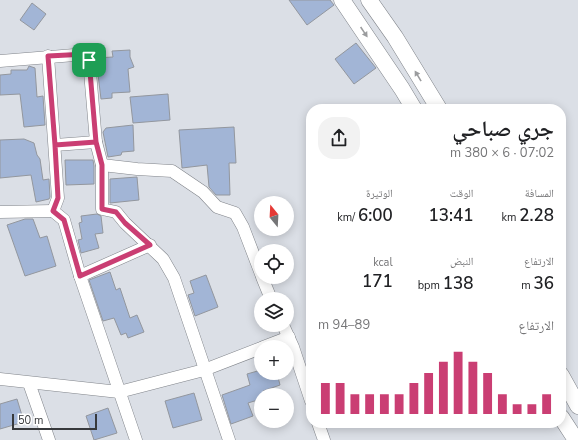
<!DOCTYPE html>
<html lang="ar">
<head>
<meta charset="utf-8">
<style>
  :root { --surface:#fff; --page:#f2f2f2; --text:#202124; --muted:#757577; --accent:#ca3e73 }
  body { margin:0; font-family:"Nunito Sans","Noto Naskh Arabic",sans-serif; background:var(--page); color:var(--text); direction:rtl; height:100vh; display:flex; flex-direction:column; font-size:15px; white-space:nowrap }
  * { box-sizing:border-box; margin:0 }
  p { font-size:13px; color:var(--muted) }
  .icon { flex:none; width:22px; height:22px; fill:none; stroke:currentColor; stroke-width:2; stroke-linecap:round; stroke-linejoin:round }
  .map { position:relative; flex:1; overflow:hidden; direction:ltr }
  .details { position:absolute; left:306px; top:104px; width:260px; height:324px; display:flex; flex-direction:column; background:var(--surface); border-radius:16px; box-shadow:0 2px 10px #0003; direction:rtl }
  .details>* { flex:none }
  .needle { width:26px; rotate:342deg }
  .buttons { position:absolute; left:254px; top:196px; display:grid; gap:8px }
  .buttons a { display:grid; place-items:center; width:40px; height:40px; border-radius:50%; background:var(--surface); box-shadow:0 2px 10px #0003; font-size:20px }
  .scale { position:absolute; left:12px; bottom:10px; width:85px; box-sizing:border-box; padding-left:4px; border:2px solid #37393c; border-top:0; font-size:11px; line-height:14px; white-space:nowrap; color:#37393c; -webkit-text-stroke:3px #fff; paint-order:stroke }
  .pin { position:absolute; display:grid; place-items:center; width:34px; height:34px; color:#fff; margin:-17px; border-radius:8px; box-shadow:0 2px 6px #0006 }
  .round { display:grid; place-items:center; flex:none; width:42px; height:42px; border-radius:16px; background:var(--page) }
  .headline { display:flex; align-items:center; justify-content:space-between; height:68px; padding:0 12px }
  h1 { font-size:22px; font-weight:600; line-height:30px }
  .metrics { display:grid; grid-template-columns:repeat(3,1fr); gap:6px; height:68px; padding:4px 12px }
  .metrics div { display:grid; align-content:center }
  .metrics b { font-size:17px; font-weight:600 }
  .metrics small { font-size:11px; font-weight:400 }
  .metrics p { font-size:11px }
  .chart { height:112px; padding:8px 12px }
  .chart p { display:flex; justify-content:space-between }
  .chart svg { width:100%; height:72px; margin-top:4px; stroke:var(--accent); stroke-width:6 }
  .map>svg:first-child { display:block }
</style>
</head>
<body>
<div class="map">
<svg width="578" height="440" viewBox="0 0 578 440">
  <rect width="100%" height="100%" fill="#dbdfe6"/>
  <g fill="#a2b5d6" stroke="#93979e">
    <path d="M289 0H330L334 5 307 25Z"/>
    <path d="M32 3 46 14 34 30 20 20Z"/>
    <path d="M356 43 376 68 354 84 335 59Z"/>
    <path d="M130 50V57L134 67 128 69 130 92 112 93V98L101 99 96 58 113 57 112 51Z"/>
    <path d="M29 66 35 68 37 97 43 96 45 125 24 127 20 94 0 95V75L11 74V70H27Z"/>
    <path d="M168 94 170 120 133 123 130 97Z"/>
    <path d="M133 125 134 151 122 152 121 155 108 157 103 132 106 128Z"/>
    <path d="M234 127 236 163H229L230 195H216L209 187 207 165 182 168 179 130Z"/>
    <path d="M24 139 34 143 37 155 40 159 43 180 49 179 50 197 49 199 36 202 31 175 0 178V140Z"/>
    <path d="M65 160H93L94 166V184L66 185Z"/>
    <path d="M137 177 139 200 110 203V179Z"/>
    <path d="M97 214 101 216 103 233 95 234 99 248 81 253 78 240 82 239 79 223 82 222 81 216Z"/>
    <path d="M25 219H33L40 238 47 236 56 266 25 276 7 225Z"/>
    <path d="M110 272 116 290 120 288 130 318 137 315 144 332 128 338 126 333 121 335 114 318 103 321 89 280Z"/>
    <path d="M206 275 218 307 195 316 188 295 194 293 190 281Z"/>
    <path d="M261 370V373H277L280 385 263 391 264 395H261V399L248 403 253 416 231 424 222 395 250 385 247 374Z"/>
    <path d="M194 393 202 420 173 428 165 401Z"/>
    <path d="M17 399 24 422 0 429V404Z"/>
    <path d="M108 408 117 433 94 440 86 416Z"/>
  </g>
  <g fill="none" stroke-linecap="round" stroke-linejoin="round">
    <g stroke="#80848a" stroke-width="13">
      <g id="minor">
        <path d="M48 56 58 198 53 211 64 220 80 276 136 440"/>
        <path d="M0 61 87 54 89 60 96 142 102 165V209L116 212 125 223 163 259 174 278 229 440"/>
        <path d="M55 145 96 142"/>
        <path d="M102 165 137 169 172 171 203 192 217 207 235 213 243 227 261 274"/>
        <path d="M0 212 53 211"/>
        <path d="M80 276 150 245"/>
        <path d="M262 277 271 299"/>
        <path d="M283 325 293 347 311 401"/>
        <path d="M263 347 289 337"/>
        <path d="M0 379 119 392 204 370 261 348"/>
        <path d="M29 383 49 440"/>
        <path d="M318 423 324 440"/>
      </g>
    </g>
    <g stroke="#80848a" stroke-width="17">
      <g id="secondary">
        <path d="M342 0 402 89 414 109"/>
        <path d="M369 0 395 37 439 109"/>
        <path d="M561 375 578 406"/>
        <path d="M561 417 576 440"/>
      </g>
    </g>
    <use href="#minor" stroke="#fff" stroke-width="12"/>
    <use href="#secondary" stroke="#fff" stroke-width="16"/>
  </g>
  <defs><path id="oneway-solid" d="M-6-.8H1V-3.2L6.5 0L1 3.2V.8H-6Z"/></defs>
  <g fill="#9b9c9e">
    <use href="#oneway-solid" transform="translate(364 32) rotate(56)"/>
    <use href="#oneway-solid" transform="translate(418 76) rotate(-121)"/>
  </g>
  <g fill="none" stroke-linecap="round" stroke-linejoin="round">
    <g stroke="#fff" stroke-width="8">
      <path id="route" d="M89 60 96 142 55 145 58 198 53 211 64 220 80 276 150 245 125 223 116 212 102 209V165L96 142 55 145 48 56 87 54 89 60"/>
    </g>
    <use href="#route" stroke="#ca3e73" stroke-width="5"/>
  </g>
</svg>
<div class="buttons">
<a><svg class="needle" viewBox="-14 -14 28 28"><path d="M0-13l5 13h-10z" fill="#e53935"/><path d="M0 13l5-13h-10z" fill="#757577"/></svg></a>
<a><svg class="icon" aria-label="locate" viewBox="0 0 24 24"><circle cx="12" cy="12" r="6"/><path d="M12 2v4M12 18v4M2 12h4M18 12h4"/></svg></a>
<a><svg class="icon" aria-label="layers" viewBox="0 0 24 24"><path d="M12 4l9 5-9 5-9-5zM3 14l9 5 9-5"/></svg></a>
<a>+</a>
<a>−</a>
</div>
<div class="scale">50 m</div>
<div class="pin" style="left:89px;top:60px;background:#1e9e55"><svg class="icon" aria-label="arrive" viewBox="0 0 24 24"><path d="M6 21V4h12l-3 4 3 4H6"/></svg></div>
<section class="details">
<div class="headline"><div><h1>جري صباحي</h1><p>07:02 · 6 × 380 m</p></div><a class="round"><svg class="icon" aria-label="share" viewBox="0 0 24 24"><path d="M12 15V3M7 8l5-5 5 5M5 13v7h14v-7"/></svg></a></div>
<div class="metrics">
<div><p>المسافة</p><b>2.28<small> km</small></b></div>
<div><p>الوقت</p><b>13:41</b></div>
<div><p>الوتيرة</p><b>6:00<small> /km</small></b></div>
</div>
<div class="metrics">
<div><p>الارتفاع</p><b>36<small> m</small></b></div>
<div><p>النبض</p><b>138<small> bpm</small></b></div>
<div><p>kcal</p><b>171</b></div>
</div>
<div class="chart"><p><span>الارتفاع</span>89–94 m</p>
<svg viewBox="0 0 160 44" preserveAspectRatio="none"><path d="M5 44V25M15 44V25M25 44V32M35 44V32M45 44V32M55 44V32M65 44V25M75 44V19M85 44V12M95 44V6M105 44V12M115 44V19M125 44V32M135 44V38M145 44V38M155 44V32"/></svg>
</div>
</section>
</div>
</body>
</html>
